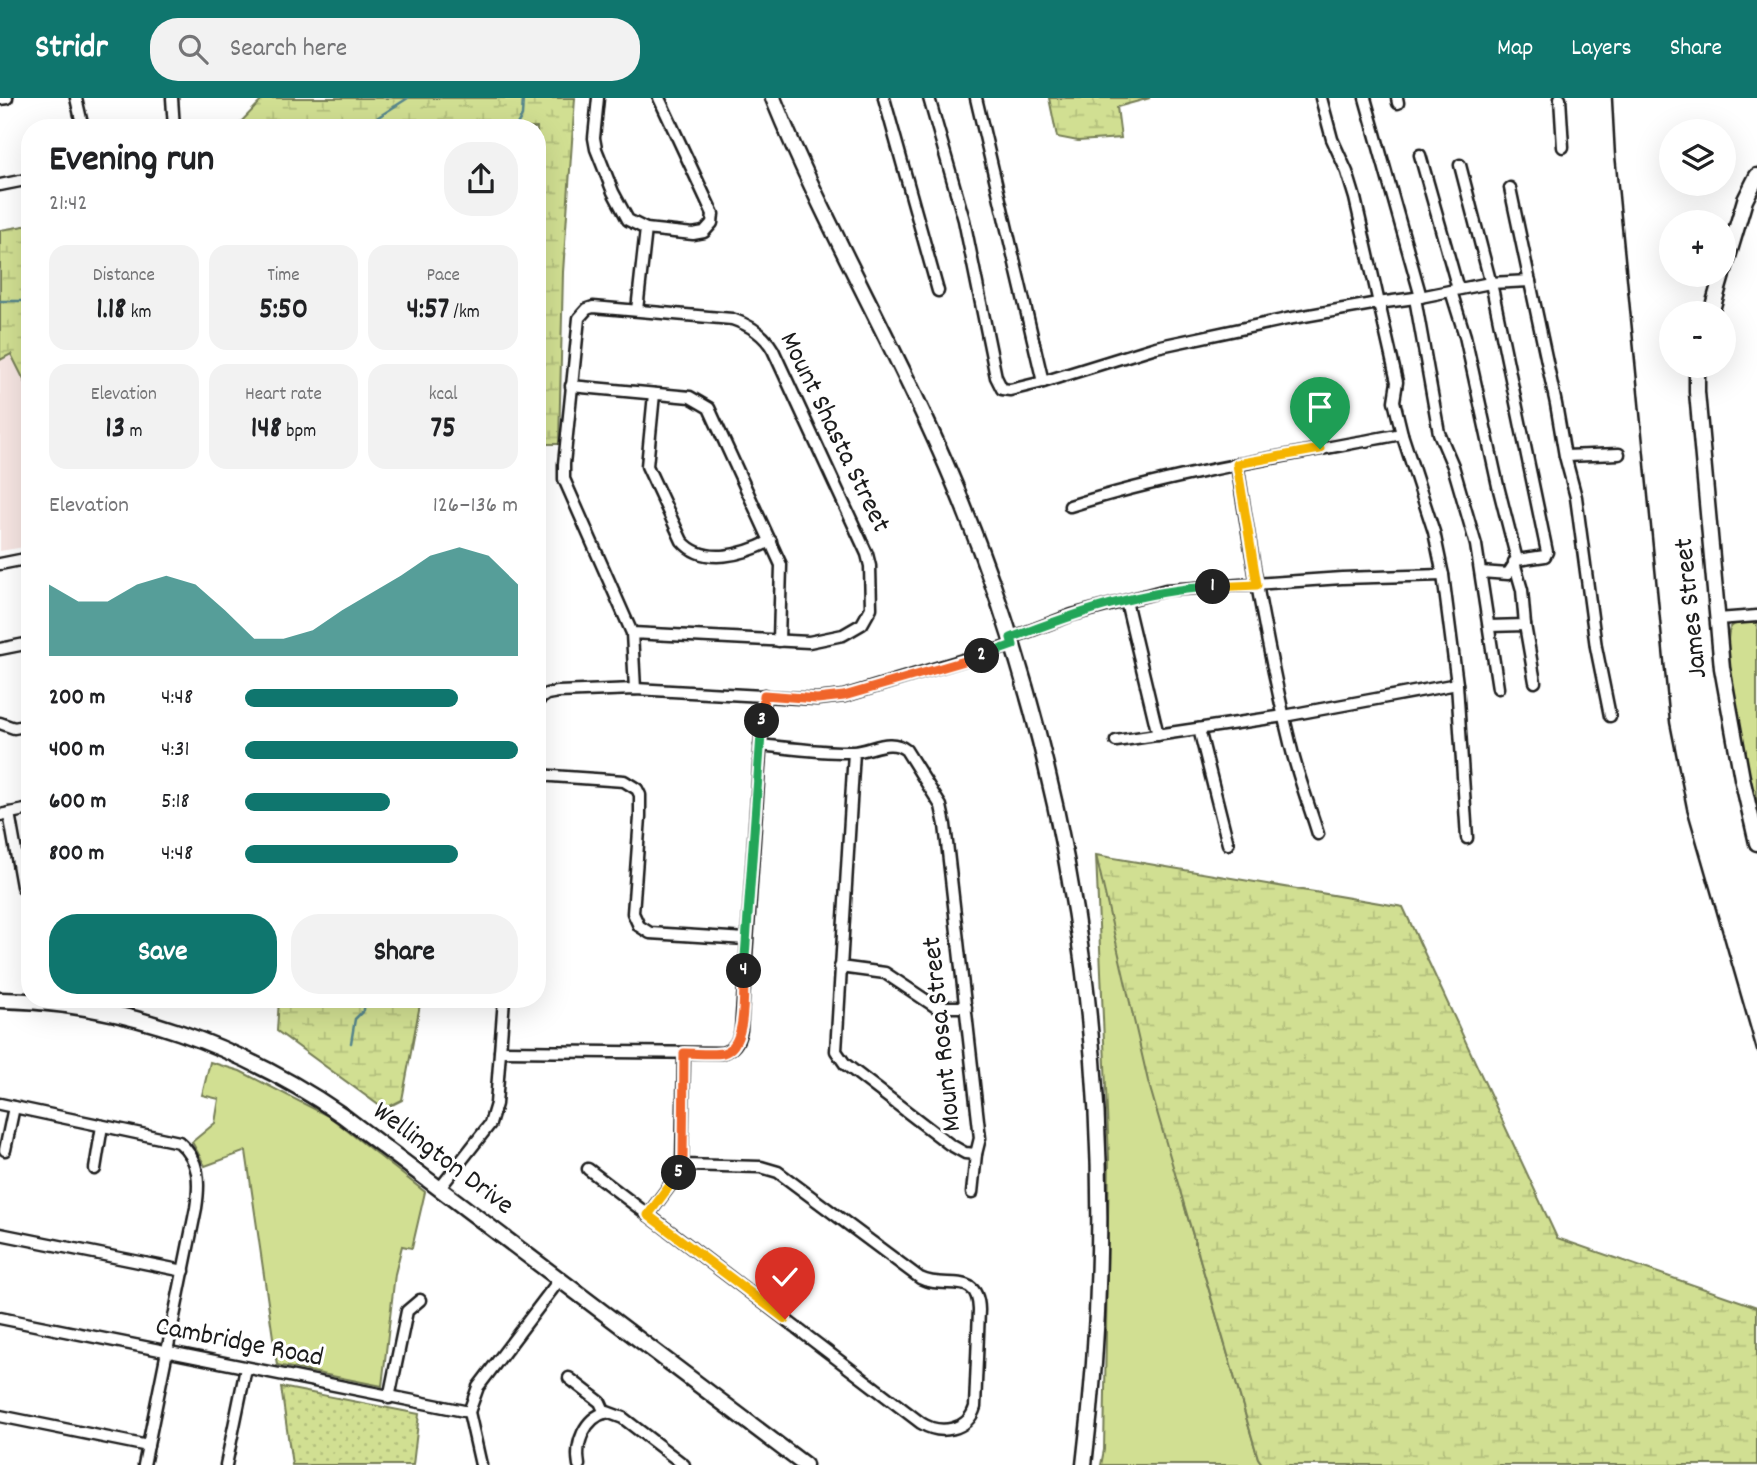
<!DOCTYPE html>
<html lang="en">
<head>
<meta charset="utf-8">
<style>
  :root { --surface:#fff; --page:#f2f2f2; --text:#202124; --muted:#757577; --accent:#0f766e }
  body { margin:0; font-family:Dekko,sans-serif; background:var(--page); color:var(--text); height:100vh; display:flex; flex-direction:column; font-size:26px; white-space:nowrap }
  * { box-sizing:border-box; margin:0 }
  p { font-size:23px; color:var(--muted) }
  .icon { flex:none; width:38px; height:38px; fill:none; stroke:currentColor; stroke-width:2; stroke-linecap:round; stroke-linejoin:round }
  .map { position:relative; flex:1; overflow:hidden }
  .sheet { position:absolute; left:21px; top:21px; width:525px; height:889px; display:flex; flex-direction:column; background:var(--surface); border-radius:28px; box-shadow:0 7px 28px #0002 }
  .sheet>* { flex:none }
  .buttons { position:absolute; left:1659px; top:21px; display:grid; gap:14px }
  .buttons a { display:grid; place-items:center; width:77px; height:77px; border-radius:50%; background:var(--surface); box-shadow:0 7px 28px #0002; font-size:35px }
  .pin { position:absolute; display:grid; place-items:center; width:60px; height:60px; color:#fff; margin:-72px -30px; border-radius:50% 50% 50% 0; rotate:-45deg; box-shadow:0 0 7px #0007 }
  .pin .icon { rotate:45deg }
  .km { position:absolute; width:35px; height:35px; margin:-18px; border-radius:50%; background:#222; color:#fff; font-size:19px; line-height:35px; text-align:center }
  .round { display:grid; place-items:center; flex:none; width:74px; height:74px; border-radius:28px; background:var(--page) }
  .headline { display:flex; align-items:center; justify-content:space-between; height:119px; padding:0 28px }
  h1 { font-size:38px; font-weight:800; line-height:52px }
  .figures { display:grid; grid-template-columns:repeat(3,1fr); gap:10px; height:119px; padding:7px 28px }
  .figures div { display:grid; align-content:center; border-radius:18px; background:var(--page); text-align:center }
  .figures b { font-size:30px; font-weight:800 }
  .figures small { font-size:19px; font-weight:400 }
  .figures p { font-size:19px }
  .chart { height:196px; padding:14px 28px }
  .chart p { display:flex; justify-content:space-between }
  .chart svg { width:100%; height:126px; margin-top:7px; fill:var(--accent); opacity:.7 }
  .cta { display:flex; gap:14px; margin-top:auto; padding:14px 28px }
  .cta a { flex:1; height:80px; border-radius:28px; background:var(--accent); color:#fff; font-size:28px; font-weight:800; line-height:80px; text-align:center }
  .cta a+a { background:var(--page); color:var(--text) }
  ul { padding:0 28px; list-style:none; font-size:23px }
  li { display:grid; grid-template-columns:112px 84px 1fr; align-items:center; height:52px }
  li i { height:18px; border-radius:9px; background:var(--accent) }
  header { display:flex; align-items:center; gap:42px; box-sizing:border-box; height:98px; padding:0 35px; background:var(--accent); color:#fff }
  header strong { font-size:33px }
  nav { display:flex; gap:38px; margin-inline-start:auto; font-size:24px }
  .search { width:490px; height:63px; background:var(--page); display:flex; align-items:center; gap:18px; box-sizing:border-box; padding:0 24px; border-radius:28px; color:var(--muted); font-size:26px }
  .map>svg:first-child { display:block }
</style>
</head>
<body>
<header>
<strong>Stridr</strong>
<div class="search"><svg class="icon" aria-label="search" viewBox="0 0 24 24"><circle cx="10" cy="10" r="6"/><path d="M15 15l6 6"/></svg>Search here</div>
<nav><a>Map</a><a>Layers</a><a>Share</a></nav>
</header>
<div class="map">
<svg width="1757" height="1367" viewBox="0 0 1757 1367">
  <defs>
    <pattern id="wetland-marsh" width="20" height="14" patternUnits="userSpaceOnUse" patternTransform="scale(1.75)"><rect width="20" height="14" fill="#d1df92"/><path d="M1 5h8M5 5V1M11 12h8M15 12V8" fill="none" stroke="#b3bf7d"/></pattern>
    <pattern id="park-dots" width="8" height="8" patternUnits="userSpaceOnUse" patternTransform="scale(1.75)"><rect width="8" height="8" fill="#d1df92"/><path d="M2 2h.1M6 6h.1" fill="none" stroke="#b3bf7d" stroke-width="1.8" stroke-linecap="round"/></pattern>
  </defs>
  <rect width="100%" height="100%" fill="#fff"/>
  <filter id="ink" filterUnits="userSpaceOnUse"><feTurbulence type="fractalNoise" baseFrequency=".0143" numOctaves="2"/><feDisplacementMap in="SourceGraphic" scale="14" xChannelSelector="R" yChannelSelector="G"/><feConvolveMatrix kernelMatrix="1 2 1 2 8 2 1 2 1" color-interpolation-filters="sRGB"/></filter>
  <g filter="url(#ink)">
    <path fill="#f6e5e2" d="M11 255 30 294V448L0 453V262Z"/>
    <g fill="#d1df92" stroke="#767e57" stroke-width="2">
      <path d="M1757 524V722C1752 695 1718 545 1731 529 1736 523 1749 525 1757 524Z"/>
      <path d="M1096 757 1187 1117 1258 1360 1263 1367H1101L1104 1352 1109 1060Z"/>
      <path d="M210 964 240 973 330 1019 425 1094 412 1150 402 1148 395 1176 382 1288 277 1267 246 1053 205 1068 192 1044 215 1025 219 1001 202 997Z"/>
    </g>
    <g fill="url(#wetland-marsh)" stroke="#767e57" stroke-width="2">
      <path d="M264 0H575L563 174 559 346H537V30H235Z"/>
      <path d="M1049 0H1150L1117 9 1121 40 1078 43 1057 39Z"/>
      <path d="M30 127V294L11 256 0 262V132Z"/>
      <path d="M1096 757 1403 809 1557 1140 1757 1209V1367H1263L1258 1360 1148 983Z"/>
      <path d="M279 901H421L402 1002 384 1011 277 933Z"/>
    </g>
    <path fill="url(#park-dots)" stroke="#767e57" stroke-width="2" d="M281 1289 419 1316 413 1367H292Z"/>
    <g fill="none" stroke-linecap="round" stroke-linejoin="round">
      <g stroke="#56868c" stroke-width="2.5">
        <path d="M361 30 408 0"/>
        <path d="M515 30 522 18 523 0"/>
        <path d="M0 203H30"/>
        <path d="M351 945 355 921 364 912 365 901"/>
      </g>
      <g stroke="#1c1c1c" stroke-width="15">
        <g id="street">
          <path d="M76 0 83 30"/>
          <path d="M172 0 174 30"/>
          <path d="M598 0 594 40 596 51 613 94 628 122 646 131 693 136 704 134 712 125 713 116 659 0"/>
          <path d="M884 0 938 193"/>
          <path d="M929 0 964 122 996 279 1002 291 1010 292 1043 284 1156 249 1287 221 1378 205 1415 200 1490 185 1530 183"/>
          <path d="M976 0 1043 284"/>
          <path d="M1321 0 1332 41 1347 74 1355 100 1397 284 1394 303 1402 336 1434 434 1443 477 1457 586 1467 740"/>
          <path d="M1365 0 1421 199"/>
          <path d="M1397 0 1398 5"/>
          <path d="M1560 0 1563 49"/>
          <path d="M0 1 7 0"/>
          <path d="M1420 57 1458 191"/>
          <path d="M1460 67 1493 194 1547 454 1545 458 1517 462 1508 476 1481 474"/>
          <path d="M0 87 30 81"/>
          <path d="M1510 90 1556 306 1565 358 1576 399 1596 549 1610 618"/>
          <path d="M1451 193 1465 238 1498 388 1517 462"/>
          <path d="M1415 200 1439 335 1453 368 1476 447 1498 590"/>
          <path d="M637 212 646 131"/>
          <path d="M571 288 690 299 709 310 781 467 779 543"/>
          <path d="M654 296 647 368 682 443C704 469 745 456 771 443"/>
          <path d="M1565 358 1619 356"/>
          <path d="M1237 366C1252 461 1268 556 1291 649 1298 678 1309 707 1318 736"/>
          <path d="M1070 408C1178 374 1291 357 1402 336"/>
          <path d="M1514 464 1522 492 1525 527 1535 584"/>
          <path d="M0 466 30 460"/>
          <path d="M1126 503 1158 637"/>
          <path d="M1718 521 1757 518"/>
          <path d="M1489 528 1525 527"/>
          <path d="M632 535 564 381V366L579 220 587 211 593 209 732 221C750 227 764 236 773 252L867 456 870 468 871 510 862 526 843 537 809 544 632 535 635 591"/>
          <path d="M1011 540 1072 517 1166 492 1342 480 1443 477"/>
          <path d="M0 551 30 545"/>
          <path d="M537 603 547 596 558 594 635 591 817 601 844 598 1013 547"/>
          <path d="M0 625 14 630 30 627"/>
          <path d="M1199 631 1228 746"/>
          <path d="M1116 643 1284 618 1457 586"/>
          <path d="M760 647C790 650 823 655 853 654 871 653 890 639 906 652L941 708 945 727 980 1040 976 1056 965 1055 949 1046 845 966 836 953 854 654"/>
          <path d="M537 677 624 683 637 691 640 697V719L633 815 639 828 650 835 746 841"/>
          <path d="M9 715 22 788 30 800"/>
          <path d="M0 717 30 711"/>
          <path d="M840 869 885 875 936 909H966"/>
          <path d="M500 953 722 955C734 951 738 945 741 932L764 597"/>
          <path d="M0 1006 179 1044C200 1062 200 1084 196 1110L144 1367"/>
          <path d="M5 1052 14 1009"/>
          <path d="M95 1071 102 1028"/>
          <path d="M588 1071 921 1325C940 1337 968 1333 975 1309L979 1212C978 1171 945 1193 920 1180L778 1074 761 1069 682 1067"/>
          <path d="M440 1090 490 1026 496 1006 504 901"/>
          <path d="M972 1095 976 1056"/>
          <path d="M648 1117 679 1075 682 1067 684 955"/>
          <path d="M0 1136 184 1173"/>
          <path d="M0 1220 469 1314"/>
          <path d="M569 1280 600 1304 605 1315"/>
          <path d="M389 1300 407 1213 420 1202"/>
          <path d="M0 1318 148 1348"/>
          <path d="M226 1367 246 1270"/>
          <path d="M481 1367 469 1314 478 1289 560 1181"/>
          <path d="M579 1367C575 1346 584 1320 607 1314L623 1320 684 1367"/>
        </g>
      </g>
      <g stroke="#1c1c1c" stroke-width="19">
        <g id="secondary">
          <path d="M773 0C827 133 901 257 956 390 1084 701 1125 1034 1084 1367"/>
          <path d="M1724 172 1745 102 1757 78"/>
          <path d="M1711 215 1722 177"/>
          <path d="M1697 268V294L1722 570 1742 680 1757 745"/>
          <path d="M0 902C124 904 241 948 342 1017L805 1367"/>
        </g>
      </g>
      <use href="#street" stroke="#fff" stroke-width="10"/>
      <use href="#secondary" stroke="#fff" stroke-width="14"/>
      <path stroke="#1c1c1c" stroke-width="2.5" d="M1612 0 1615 56 1670 625 1687 711 1757 953"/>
    </g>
  </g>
  <g fill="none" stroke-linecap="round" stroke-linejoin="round" filter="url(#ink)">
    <g stroke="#fff" stroke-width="14">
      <path id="split-1" d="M1213 489 1257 487 1237 366 1320 351"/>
    </g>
    <g stroke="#fff" stroke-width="14">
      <path id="split-2" d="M982 558 1013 547 1011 540C1076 515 1143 492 1213 489"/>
    </g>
    <g stroke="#fff" stroke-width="14">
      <path id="split-3" d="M762 623 764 597 817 601 844 598 982 558"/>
    </g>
    <g stroke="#fff" stroke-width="14">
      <path id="split-4" d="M744 873 762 623"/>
    </g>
    <g stroke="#fff" stroke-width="14">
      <path id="split-5" d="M679 1075 683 1060 684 955C696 955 711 957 723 955 748 949 743 893 744 873"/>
    </g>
    <g stroke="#fff" stroke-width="14">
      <path id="split-6" d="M679 1075 648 1117 785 1221"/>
    </g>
    <use href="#split-1" stroke="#f5b400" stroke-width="9"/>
    <use href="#split-2" stroke="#22a559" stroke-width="9"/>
    <use href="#split-3" stroke="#f0652b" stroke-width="9"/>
    <use href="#split-4" stroke="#22a559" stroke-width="9"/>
    <use href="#split-5" stroke="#f0652b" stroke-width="9"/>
    <use href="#split-6" stroke="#f5b400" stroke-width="9"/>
  </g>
  <g text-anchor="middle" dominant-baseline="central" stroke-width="6" stroke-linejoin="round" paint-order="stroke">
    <g font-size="28" fill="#1c1c1c" stroke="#fff">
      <text transform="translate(833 335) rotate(64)">Mount Shasta Street</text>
      <text transform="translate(1693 510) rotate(-96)">James Street</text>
      <text transform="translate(944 936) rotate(-96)">Mount Rosa Street</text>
      <text transform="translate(442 1062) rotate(37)">Wellington Drive</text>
      <text transform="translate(239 1246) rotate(11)">Cambridge Road</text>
    </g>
  </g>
</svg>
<div class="buttons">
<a><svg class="icon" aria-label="layers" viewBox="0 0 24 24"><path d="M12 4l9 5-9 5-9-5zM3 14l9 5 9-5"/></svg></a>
<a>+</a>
<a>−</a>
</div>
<div class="pin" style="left:1320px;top:351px;background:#1e9e55"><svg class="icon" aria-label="arrive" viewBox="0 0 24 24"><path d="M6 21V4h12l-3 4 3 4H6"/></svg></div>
<div class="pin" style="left:785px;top:1221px;background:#d93025"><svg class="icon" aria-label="check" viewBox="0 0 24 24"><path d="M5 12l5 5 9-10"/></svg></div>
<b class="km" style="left:1213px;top:489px">1</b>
<b class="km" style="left:982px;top:558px">2</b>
<b class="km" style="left:762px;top:623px">3</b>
<b class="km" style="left:744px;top:873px">4</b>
<b class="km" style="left:679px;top:1075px">5</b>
<section class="sheet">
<div class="headline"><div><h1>Evening run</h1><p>21:42</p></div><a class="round"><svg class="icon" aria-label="share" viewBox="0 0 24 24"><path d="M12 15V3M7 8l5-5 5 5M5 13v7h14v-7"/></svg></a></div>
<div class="figures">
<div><p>Distance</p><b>1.18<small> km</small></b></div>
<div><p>Time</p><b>5:50</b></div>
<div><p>Pace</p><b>4:57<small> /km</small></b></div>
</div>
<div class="figures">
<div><p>Elevation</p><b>13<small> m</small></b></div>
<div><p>Heart rate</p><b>148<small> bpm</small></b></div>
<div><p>kcal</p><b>75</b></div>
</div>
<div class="chart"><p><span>Elevation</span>126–136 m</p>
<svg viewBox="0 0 160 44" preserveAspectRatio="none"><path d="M0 44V19L10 25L20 25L30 19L40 16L50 19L60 28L70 38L80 38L90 35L100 28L110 22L120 16L130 9L140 6L150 9L160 19V44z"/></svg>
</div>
<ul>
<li><b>200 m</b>4:48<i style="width:78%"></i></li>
<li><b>400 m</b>4:31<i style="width:100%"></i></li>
<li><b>600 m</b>5:18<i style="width:53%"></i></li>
<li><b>800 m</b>4:48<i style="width:78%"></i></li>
</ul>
<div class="cta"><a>Save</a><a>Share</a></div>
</section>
</div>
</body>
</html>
